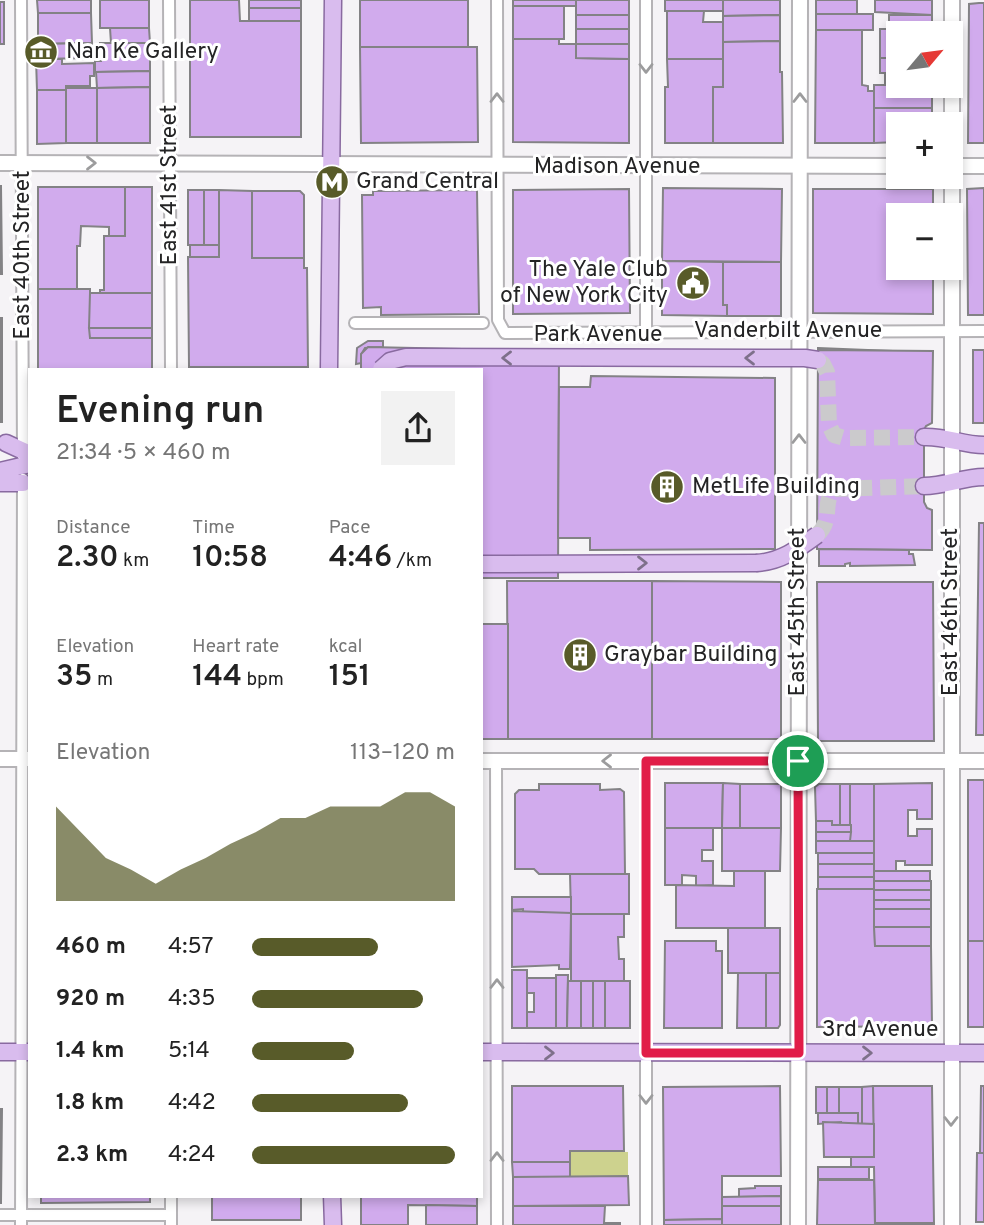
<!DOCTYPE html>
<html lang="en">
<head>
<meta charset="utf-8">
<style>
  :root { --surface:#fff; --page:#f2f2f2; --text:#222; --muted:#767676; --accent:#585b29 }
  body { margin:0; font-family:Overpass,sans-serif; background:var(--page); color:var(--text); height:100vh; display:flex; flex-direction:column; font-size:26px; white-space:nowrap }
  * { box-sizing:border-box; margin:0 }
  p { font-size:23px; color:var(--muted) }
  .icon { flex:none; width:38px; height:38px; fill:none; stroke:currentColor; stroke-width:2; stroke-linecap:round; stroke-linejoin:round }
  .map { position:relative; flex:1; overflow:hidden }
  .details { position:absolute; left:28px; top:368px; width:455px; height:830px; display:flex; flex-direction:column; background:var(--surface); border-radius:0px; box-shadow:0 4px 10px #0003 }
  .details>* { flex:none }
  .needle { width:46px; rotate:61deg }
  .tools { position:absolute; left:886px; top:21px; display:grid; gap:14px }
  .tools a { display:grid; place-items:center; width:77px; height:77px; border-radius:0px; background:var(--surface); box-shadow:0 4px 10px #0003; font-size:35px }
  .pin { position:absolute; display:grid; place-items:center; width:60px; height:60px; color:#fff; margin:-30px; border:4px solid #fff; border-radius:50%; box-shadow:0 2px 7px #0007 }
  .round { display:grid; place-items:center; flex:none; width:74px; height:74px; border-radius:0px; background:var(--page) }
  .head { display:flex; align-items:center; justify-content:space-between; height:119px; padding:0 28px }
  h1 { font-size:38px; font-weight:600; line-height:52px }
  .metrics { display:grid; grid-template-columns:repeat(3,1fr); gap:10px; height:119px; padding:7px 28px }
  .metrics div { display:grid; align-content:center }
  .metrics b { font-size:30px; font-weight:600 }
  .metrics small { font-size:19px; font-weight:400 }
  .metrics p { font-size:19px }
  .chart { height:196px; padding:14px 28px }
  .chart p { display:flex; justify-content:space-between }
  .chart svg { width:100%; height:126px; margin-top:7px; fill:var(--accent); opacity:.7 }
  ul { padding:0 28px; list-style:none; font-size:23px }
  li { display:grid; grid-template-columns:112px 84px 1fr; align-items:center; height:52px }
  li i { height:18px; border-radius:9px; background:var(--accent) }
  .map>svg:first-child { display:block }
</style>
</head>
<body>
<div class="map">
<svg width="984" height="1225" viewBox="0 0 984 1225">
  <rect width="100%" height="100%" fill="#f5f3f6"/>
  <path fill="#cdd28e" d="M570 1151 628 1152V1176L570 1177Z"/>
  <g fill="#d1abed" stroke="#838285" stroke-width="2">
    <path d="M37 0H91V13H38Z"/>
    <rect x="100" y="0" width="49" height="28"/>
    <path d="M190 0H239L240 21H301V137H190Z"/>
    <rect x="249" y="0" width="52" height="8"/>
    <rect x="360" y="0" width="108" height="47"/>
    <rect x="513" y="0" width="63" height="6"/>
    <rect x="576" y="0" width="53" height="15"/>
    <rect x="665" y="0" width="58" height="11"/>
    <path d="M723 0H780V15L723 16Z"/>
    <rect x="816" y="0" width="41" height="14"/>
    <path d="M875 0H932V15L875 12Z"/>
    <rect x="0" y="2" width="4" height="42"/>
    <path d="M979 3H984V143H968L969 4Z"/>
    <rect x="513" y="6" width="51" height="33"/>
    <rect x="249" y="8" width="52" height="13"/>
    <path d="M667 11H704L703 22H723V59H667Z"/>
    <path d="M38 13H91L92 43 38 44Z"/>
    <rect x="816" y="14" width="57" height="16"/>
    <rect x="576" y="15" width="53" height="14"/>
    <path d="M780 15V41L723 42V16Z"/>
    <rect x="889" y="15" width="43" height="14"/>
    <path d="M110 28H149L150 43H111Z"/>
    <rect x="576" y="29" width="53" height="15"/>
    <path d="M880 29H932V33H898V58H880Z"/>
    <path d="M816 30H862V85L868 86V91H874V143H815Z"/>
    <path d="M513 39H559V44H576V58L629 59V143L513 142Z"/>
    <path d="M780 41V72H782L783 143H713V87H723V42Z"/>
    <path d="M92 43V58L38 59V44Z"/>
    <path d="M100 43H150V71L95 72V61H101Z"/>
    <path d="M576 44H629V59L576 58Z"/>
    <path d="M360 47H477L478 142 361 143Z"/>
    <rect x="880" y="58" width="18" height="15"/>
    <path d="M36 59H62V64L94 63V76H90V86H66V90H37Z"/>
    <path d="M667 59H723V87H713V143H665V87H668Z"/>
    <path d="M150 71V87L97 88 96 72Z"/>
    <path d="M885 73H898V86H932V108H874V85H885Z"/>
    <path d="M150 87V143H97V88Z"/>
    <rect x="66" y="88" width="31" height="55"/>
    <path d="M37 90H66V143L37 144Z"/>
    <path d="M874 108H932V124H898V142L874 143Z"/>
    <path d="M0 186H1L2 274H0Z"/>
    <path d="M38 187H125V236H109V227L81 226 80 246H77V289H38Z"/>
    <path d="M125 187H152V293H100V290H104V236H125Z"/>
    <path d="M663 188 782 189 781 262 662 261Z"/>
    <path d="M984 188V315H968L967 189Z"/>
    <path d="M629 189 630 313 513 314V190Z"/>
    <path d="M813 189H933V215H898V268H933V314L813 313Z"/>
    <rect x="188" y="190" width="16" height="55"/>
    <rect x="204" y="190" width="15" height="55"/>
    <path d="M219 190 252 191V258H304V268H307L308 367H189L188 257H219Z"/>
    <path d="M477 190 479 314 381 315V307L363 308 362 195H373V191Z"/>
    <path d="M252 191H300L304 195V258H252Z"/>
    <rect x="190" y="245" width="29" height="12"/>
    <path d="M662 261 723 262V305H727V316L662 315Z"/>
    <path d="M723 262H781V316H727V305H723Z"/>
    <path d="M38 289H90V338H152V369H38Z"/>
    <path d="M90 293H152V328H89Z"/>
    <rect x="0" y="318" width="2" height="104"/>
    <path d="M89 328H152V338H90Z"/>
    <path d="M368 341H383V347L365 348 362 353V363L356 364 357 348Z"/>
    <path d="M368 347 559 351 558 578H481V369H361V354Z"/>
    <path d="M818 348 892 351V426L818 427Z"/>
    <path d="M818 350 933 351 932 423 926 426 924 430V502L927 508 932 510V550L817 549Z"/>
    <rect x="973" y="350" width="11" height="73"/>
    <rect x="189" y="367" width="119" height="2"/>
    <path d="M591 376 775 378V549L590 550V538H558L559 387H590Z"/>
    <path d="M979 523H984V735H976Z"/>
    <path d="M819 549 909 550V554H913L915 565 850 566V563L845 564V566H819Z"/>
    <path d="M507 581H652V739H508Z"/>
    <path d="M652 581 781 582V739H652Z"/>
    <path d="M817 582H933L934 741H818Z"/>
    <rect x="481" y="624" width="27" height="115"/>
    <rect x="968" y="780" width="16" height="161"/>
    <path d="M665 783H723L722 828H665Z"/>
    <path d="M723 783 740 784V828H722Z"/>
    <path d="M932 783V819H917V810H908V836H917V829H932V865H905V861H896V871H874V784Z"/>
    <path d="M539 784H600V790L620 789 624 792 625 874H539L534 869H515V794L519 790H539Z"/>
    <rect x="740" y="784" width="41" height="44"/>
    <path d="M819 784H840V825H832V821H816L815 787Z"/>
    <path d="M840 784H850L851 825H840Z"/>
    <rect x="850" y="784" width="24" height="57"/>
    <path d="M816 821H832V825H851V832H816Z"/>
    <path d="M665 828H713V850H702V861H713V885L696 886V876L682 875V885H665Z"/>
    <path d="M722 828H781L780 871H722Z"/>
    <path d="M816 832H851L850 841H816Z"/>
    <rect x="816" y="841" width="58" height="12"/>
    <rect x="818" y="853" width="56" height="11"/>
    <rect x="818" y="864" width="56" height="13"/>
    <path d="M734 871H765V928H676V885L734 886Z"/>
    <rect x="874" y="871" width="56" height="10"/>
    <path d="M570 874H629V914H571Z"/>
    <rect x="818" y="877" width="56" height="12"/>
    <rect x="874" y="881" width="57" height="9"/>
    <path d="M817 889H874L875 946H931L932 1026 817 1027Z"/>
    <rect x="874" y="890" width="57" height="10"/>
    <path d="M512 897H571V913H523V909L512 910Z"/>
    <rect x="874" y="900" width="57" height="9"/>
    <rect x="874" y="909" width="57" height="18"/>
    <path d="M512 911 571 913 570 969H559V965L512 967Z"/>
    <path d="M571 914H624V937H618L619 959H624V981H571Z"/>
    <path d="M874 927H931V946H875Z"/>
    <rect x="728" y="928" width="52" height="45"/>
    <path d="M665 941H716V951H722V1028H664Z"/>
    <rect x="968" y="941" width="16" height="86"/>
    <rect x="512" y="970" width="15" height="58"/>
    <path d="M738 973H766V1028H737Z"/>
    <path d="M766 973H780V1025L778 1028H766Z"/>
    <path d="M556 975H568L567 1028H556Z"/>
    <path d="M527 978H556V1028H527V1012H534V993H527Z"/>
    <path d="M568 981H581V1028H567Z"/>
    <rect x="581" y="981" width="12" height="47"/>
    <rect x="593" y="981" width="12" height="47"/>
    <rect x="605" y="981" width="25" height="47"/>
    <path d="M512 1086H623L624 1151H570V1162H512Z"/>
    <path d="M780 1086 781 1176H722V1219L664 1220 663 1087Z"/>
    <path d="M873 1086 874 1124H862V1087Z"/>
    <path d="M873 1086H932L934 1223H875L874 1167H851V1157H874Z"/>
    <path d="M981 1086H984V1153H980Z"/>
    <rect x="816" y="1087" width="11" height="26"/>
    <rect x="827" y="1087" width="12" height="26"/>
    <path d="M839 1087H862V1124H858V1113H839Z"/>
    <path d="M0 1109H2L1 1203H0Z"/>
    <path d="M818 1113H858V1124H841V1122L818 1124Z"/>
    <path d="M823 1122 874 1124V1157H824Z"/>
    <path d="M977 1153H984V1222H976Z"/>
    <path d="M512 1162H570V1177H513Z"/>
    <rect x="818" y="1167" width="51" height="12"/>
    <path d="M628 1176 629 1205 513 1206V1177Z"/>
    <path d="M818 1180H874L875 1225H817Z"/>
    <path d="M755 1186H781V1196L739 1197V1189L755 1188Z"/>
    <path d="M41 1195H150V1202L41 1203Z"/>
    <rect x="212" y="1195" width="89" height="25"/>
    <path d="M361 1195H477V1206L408 1205V1225H361Z"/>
    <path d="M781 1196V1206H722V1197Z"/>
    <path d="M426 1205 477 1206V1225H426Z"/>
    <path d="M513 1206H605L604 1223H620V1225H513Z"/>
    <rect x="722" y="1206" width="59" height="19"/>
    <path d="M722 1219V1225H664V1220Z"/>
    <rect x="875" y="1223" width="59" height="2"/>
  </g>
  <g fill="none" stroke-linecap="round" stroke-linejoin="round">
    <g stroke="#cbcacc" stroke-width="16" stroke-dasharray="16 8" stroke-linecap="butt">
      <path d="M818 360 823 364 827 372 829 425 834 435 844 438 924 437"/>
      <path d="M817 535C834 520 821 502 835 489L924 486"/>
    </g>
    <g stroke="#b5b3b6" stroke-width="14">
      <g id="street">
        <path d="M21 0 23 456"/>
        <path d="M169 0 171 369"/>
        <path d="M497 0 498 320 505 333 984 331"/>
        <path d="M355 323H483"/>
        <path d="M646 332V0"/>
        <path d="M496 761 497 1225"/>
        <path d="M171 1195V1225"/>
        <path d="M0 1215H171"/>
        <path d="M21 1225 23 479"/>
        <path d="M646 1225V761"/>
      </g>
    </g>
    <g stroke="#b5b3b6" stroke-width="18">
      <g id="secondary">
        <path d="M0 163 898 166"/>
        <path d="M950 166H984"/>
        <path d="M0 759H30"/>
        <path d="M481 761H984"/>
        <path d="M798 1225 800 0"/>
        <path d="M952 1225V0"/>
      </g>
    </g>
    <g stroke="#896aa0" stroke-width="19">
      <g id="primary">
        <path d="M329 369 333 0"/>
        <path d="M924 437C945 436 963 445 984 445"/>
        <path d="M6 443 30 454"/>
        <path d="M0 471 30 464"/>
        <path d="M0 483H23"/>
        <path d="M924 486C945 486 963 477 984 477"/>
        <path d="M481 564 756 563"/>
        <path d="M0 1052H30"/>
        <path d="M481 1052 984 1053"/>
        <path d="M332 1195 333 1225"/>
      </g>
    </g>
    <use href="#street" stroke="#fff" stroke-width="10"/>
    <use href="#secondary" stroke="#fff" stroke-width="14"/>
    <use href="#primary" stroke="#d9bcee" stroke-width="16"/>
    <g stroke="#896aa0" stroke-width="19" stroke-linecap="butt">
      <g id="primary-bridge">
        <path d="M381 369 390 361 406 357 805 358 818 360"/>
        <path d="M756 563C780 562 798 549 817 535"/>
      </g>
    </g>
    <use href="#primary-bridge" stroke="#d9bcee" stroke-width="16"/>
  </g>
  <defs><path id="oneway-chevron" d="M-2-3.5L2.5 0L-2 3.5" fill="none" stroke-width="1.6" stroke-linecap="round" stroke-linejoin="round" transform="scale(1.75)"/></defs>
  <g stroke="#9c9c9d">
    <use href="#oneway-chevron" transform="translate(646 68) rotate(90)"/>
    <use href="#oneway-chevron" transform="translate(497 98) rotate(-90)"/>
    <use href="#oneway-chevron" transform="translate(800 98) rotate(-90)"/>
    <use href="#oneway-chevron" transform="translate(91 163)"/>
    <use href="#oneway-chevron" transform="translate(799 439) rotate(-90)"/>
    <use href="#oneway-chevron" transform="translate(607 761) rotate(180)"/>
    <use href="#oneway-chevron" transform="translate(497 984) rotate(-90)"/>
    <use href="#oneway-chevron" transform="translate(646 1099) rotate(90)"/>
    <use href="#oneway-chevron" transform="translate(951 1121) rotate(90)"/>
    <use href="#oneway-chevron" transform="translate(497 1157) rotate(-90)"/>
  </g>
  <g stroke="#7e708a">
    <use href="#oneway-chevron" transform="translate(507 358) rotate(-180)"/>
    <use href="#oneway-chevron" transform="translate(750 358) rotate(180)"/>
    <use href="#oneway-chevron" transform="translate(642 563)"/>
    <use href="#oneway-chevron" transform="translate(549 1053)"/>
    <use href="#oneway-chevron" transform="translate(867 1053)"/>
  </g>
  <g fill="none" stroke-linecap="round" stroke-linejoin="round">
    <g stroke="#fff" stroke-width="14">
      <path id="route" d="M646 761H798L799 1053H646Z"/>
    </g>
    <use href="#route" stroke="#e11d48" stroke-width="9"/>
  </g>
  <defs>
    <g id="museum-disc" transform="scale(1.75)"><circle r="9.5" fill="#585b29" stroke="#fff"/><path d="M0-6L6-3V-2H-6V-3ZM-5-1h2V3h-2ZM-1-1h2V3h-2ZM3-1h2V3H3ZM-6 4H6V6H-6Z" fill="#fff"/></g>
    <g id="metro-disc" transform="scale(1.75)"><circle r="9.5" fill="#585b29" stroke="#fff"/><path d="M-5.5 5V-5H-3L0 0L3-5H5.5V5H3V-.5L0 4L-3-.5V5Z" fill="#fff"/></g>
    <g id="civic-disc" transform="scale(1.75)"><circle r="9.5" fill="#585b29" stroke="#fff"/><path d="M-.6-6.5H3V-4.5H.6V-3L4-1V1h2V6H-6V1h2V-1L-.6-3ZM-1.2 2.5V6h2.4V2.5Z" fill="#fff"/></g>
    <g id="building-disc" transform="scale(1.75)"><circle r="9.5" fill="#585b29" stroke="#fff"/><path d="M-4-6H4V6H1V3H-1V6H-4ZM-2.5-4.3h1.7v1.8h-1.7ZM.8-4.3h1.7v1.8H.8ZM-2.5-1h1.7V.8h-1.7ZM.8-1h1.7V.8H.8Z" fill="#fff"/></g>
  </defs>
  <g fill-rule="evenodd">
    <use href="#museum-disc" x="41" y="52"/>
    <use href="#metro-disc" x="332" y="182"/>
    <use href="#civic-disc" x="693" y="283"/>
    <use href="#building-disc" x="667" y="487"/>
    <use href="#building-disc" x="580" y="655"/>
  </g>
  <g text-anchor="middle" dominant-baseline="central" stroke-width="6" stroke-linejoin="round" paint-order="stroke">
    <g font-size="23" fill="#242425" stroke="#fff" text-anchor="start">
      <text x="66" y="52">Nan Ke Gallery</text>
      <text x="356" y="182">Grand Central</text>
      <text x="668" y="270" text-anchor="end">The Yale Club<tspan x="668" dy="26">of New York City</tspan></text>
      <text x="692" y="487">MetLife Building</text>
      <text x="604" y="655">Graybar Building</text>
    </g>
    <g font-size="23" fill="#242425" stroke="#fff">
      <text x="617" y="167">Madison Avenue</text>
      <text transform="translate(170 185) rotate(-90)">East 41st Street</text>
      <text transform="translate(23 255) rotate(-90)">East 40th Street</text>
      <text x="788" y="331">Vanderbilt Avenue</text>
      <text x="598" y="335">Park Avenue</text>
      <text transform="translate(798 612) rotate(-90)">East 45th Street</text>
      <text transform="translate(951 612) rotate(-90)">East 46th Street</text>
      <text x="880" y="1030">3rd Avenue</text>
    </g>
  </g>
</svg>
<div class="tools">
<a><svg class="needle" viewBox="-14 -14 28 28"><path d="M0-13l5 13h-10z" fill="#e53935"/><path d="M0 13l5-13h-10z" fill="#767676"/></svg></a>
<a>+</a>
<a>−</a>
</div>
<div class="pin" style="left:798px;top:761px;background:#1e9e55"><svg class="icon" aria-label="arrive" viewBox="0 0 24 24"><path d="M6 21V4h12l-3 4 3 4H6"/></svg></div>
<section class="details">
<div class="head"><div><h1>Evening run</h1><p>21:34 · 5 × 460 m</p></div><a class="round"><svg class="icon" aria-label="share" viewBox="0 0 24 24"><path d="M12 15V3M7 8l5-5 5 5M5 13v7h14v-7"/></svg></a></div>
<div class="metrics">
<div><p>Distance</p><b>2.30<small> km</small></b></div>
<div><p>Time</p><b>10:58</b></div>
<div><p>Pace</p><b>4:46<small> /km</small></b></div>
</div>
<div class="metrics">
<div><p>Elevation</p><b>35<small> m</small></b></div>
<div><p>Heart rate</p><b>144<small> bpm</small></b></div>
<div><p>kcal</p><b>151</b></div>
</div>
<div class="chart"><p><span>Elevation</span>113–120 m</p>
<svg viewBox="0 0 160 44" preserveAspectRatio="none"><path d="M0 44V11L10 20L20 29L30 33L40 38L50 33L60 29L70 24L80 20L90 15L100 15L110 11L120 11L130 11L140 6L150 6L160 11V44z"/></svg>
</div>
<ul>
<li><b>460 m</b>4:57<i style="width:62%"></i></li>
<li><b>920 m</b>4:35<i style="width:84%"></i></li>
<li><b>1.4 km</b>5:14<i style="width:50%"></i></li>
<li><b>1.8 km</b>4:42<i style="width:77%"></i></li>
<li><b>2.3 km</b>4:24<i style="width:100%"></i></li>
</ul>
</section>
</div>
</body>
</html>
